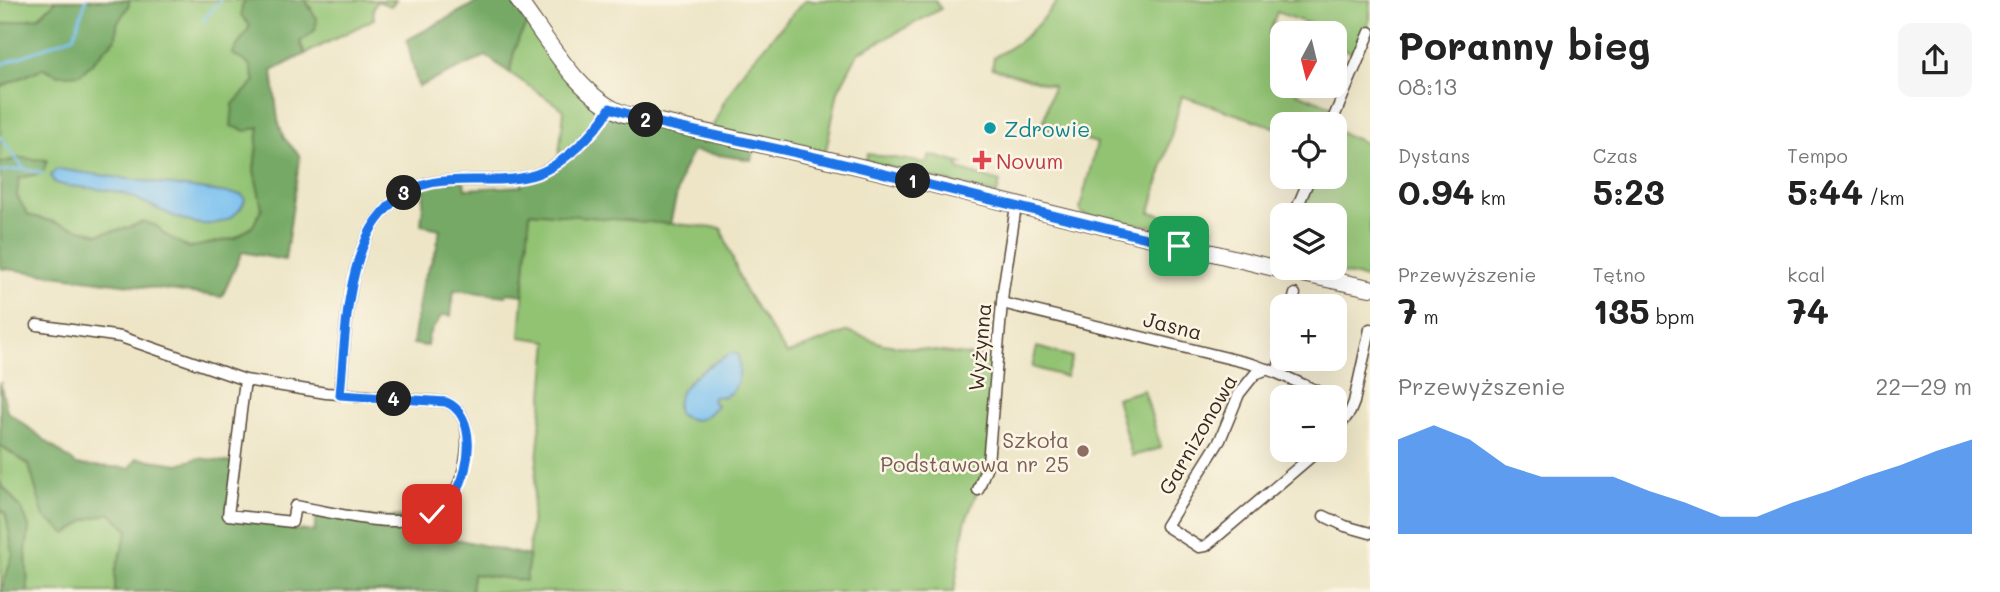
<!DOCTYPE html>
<html lang="pl">
<head>
<meta charset="utf-8">
<style>
  :root { --surface:#fff; --page:#f6f6f6; --text:#222; --muted:#767676; --accent:#1a73e8 }
  body { margin:0; font-family:Mali,sans-serif; background:var(--page); color:var(--text); height:100vh; display:flex; flex-direction:column; font-size:26px; white-space:nowrap }
  * { box-sizing:border-box; margin:0 }
  p { font-size:23px; color:var(--muted) }
  .icon { flex:none; width:38px; height:38px; fill:none; stroke:currentColor; stroke-width:2; stroke-linecap:round; stroke-linejoin:round }
  .map { position:relative; flex:1; overflow:hidden }
  .panel { display:flex; flex-direction:column; background:var(--surface); width:630px }
  .panel>* { flex:none }
  .needle { width:46px; rotate:187deg }
  .controls { position:absolute; left:1270px; top:21px; display:grid; gap:14px }
  .controls a { display:grid; place-items:center; width:77px; height:77px; border-radius:14px; background:var(--surface); box-shadow:0 7px 28px #0002; font-size:35px }
  .pin { position:absolute; display:grid; place-items:center; width:60px; height:60px; color:#fff; margin:-30px; border-radius:14px; box-shadow:0 4px 10px #0006 }
  .km { position:absolute; width:35px; height:35px; margin:-18px; border-radius:50%; background:#222; color:#fff; font-size:19px; line-height:35px; text-align:center }
  .round { display:grid; place-items:center; flex:none; width:74px; height:74px; border-radius:14px; background:var(--page) }
  .overview { display:flex; align-items:center; justify-content:space-between; height:119px; padding:0 28px }
  h1 { font-size:38px; font-weight:700; line-height:52px }
  .metrics { display:grid; grid-template-columns:repeat(3,1fr); gap:10px; height:119px; padding:7px 28px }
  .metrics div { display:grid; align-content:center }
  .metrics b { font-size:35px; font-weight:700 }
  .metrics small { font-size:19px; font-weight:400 }
  .metrics p { font-size:19px }
  .chart { height:196px; padding:14px 28px }
  .chart p { display:flex; justify-content:space-between }
  .chart svg { width:100%; height:126px; margin-top:7px; fill:var(--accent); opacity:.7 }
  main { display:flex; flex:1; min-height:0 }
  .map>svg:first-child { display:block }
</style>
</head>
<body>
<main>
<div class="map">
<svg width="1370" height="592" viewBox="0 0 1370 592">
  <rect width="100%" height="100%" fill="#fcf5e5"/>
  <filter id="ink" filterUnits="userSpaceOnUse"><feTurbulence type="fractalNoise" baseFrequency=".0143" numOctaves="2"/><feDisplacementMap in="SourceGraphic" scale="14" xChannelSelector="R" yChannelSelector="G"/><feConvolveMatrix kernelMatrix="1 2 1 2 8 2 1 2 1" color-interpolation-filters="sRGB"/></filter>
  <filter id="wash" filterUnits="userSpaceOnUse"><feTurbulence type="fractalNoise" baseFrequency=".00686" numOctaves="4" result="noise"/><feDisplacementMap in="SourceGraphic" scale="28" xChannelSelector="R" yChannelSelector="G"/><feGaussianBlur stdDeviation="1.57" result="paint"/><feColorMatrix in="noise" values="0 0 0 0 0 0 0 0 0 0 0 0 0 0 0 0 0 1.4 0 .05"/><feComposite in="paint" operator="in"/></filter>
  <g filter="url(#wash)">
    <rect width="100%" height="100%" fill="#ede5c6"/>
    <g fill="#92c373" stroke="#667648" stroke-width="2">
      <path d="M0 0H57L39 17 0 25Z"/>
      <path d="M129 0H247L242 5 250 26V65L255 81 247 92 259 127 254 169 262 208 253 226 236 238 189 248 164 234 157 226 144 222 124 229 98 234 28 215 16 196 19 178 43 173 20 158 0 163V87L43 68 59 75 81 74 116 38 117 24 129 5Z"/>
      <path d="M305 0H396L391 6 377 1 373 9 374 19 305 54 300 42 315 30 311 7Z"/>
      <path d="M805 0H935L941 9 858 53 838 91 825 155 711 130 724 102 745 68Z"/>
      <path d="M1059 0H1370V19L1356 54 1335 46V33H1312L1315 26 1277 12 1269 34 1283 40V86H1299L1297 93 1333 107 1326 124H1283V130L1182 96 1150 212 1213 228 1209 245 1153 226 1115 222 1082 214 1080 208 1097 143 1042 127 1053 86 992 68 994 57C1026 40 1036 27 1059 0Z"/>
      <path d="M530 22 607 113 558 163 564 110 510 73C513 53 516 37 530 22Z"/>
      <path d="M1335 130 1370 145V272L1365 278 1317 268H1335V215H1300L1314 177H1335Z"/>
      <path d="M868 154 927 163 930 155 963 164 958 165V169L1000 182 997 194 865 161Z"/>
      <path d="M530 212 721 228 744 289 787 354 848 331 883 344 997 359 988 463 965 523 954 592H471L473 574 526 580 548 341 520 337Z"/>
      <path d="M1037 347 1072 357 1066 377 1032 367Z"/>
      <path d="M1144 390 1161 448 1132 456 1116 398Z"/>
      <path d="M0 445 29 465 44 517 86 520 110 513 128 530 115 572V592H28L26 552 29 527 22 510 0 483Z"/>
      <path d="M0 508 6 515 13 554 1 592Z"/>
    </g>
    <g fill="#75a965" stroke="#586a42" stroke-width="2">
      <path d="M57 0H129V5L117 24 116 38 81 74 59 75 43 68 0 87V25L39 17Z"/>
      <path d="M247 0H305L317 20 315 30 300 42 305 54 272 71 278 120 284 138 300 156 285 260 242 252 222 297 0 268V163L20 158 47 160 43 173 19 178 17 196 28 215 98 234 124 229 144 222 157 226 164 234 189 248 236 238 253 226 262 208 254 170 259 127 246 131 231 126 233 104 255 81 250 65 232 54 250 26 241 15 242 5Z"/>
      <path d="M481 0H514L530 22C516 37 513 53 510 73L486 56 418 87 407 40Z"/>
      <path d="M607 113 754 146 751 160 693 151 682 172 670 224 530 212 523 295 507 293 506 296 454 290 451 316 442 315 428 336 427 346 413 344 422 283 436 251 440 229 421 225 425 183 464 180 465 189 522 186V178L545 170Z"/>
      <path d="M0 382 7 411 77 465 130 468 137 458 179 464 199 458 234 463 228 514 292 522V529L314 532 318 510 372 518 432 514 430 533 529 556 526 581 473 574 471 592H115V572L128 530 110 513 86 520 67 534 44 517 29 465 0 445Z"/>
      <path d="M0 483 22 510 29 527 26 552 28 592H1L13 554 6 515 0 508Z"/>
    </g>
    <g fill="#78c0f0" stroke="#5a7587" stroke-width="2">
      <path d="M57 169 242 195 245 199C243 207 239 211 233 216 198 241 154 202 121 193 102 188 81 188 62 185L54 182 51 175Z"/>
      <path d="M732 353 738 354C741 368 741 389 725 396 721 397 717 396 713 397L712 401 717 405C703 421 697 424 678 414 670 385 711 364 732 353Z"/>
    </g>
    <g fill="none" stroke-linecap="round" stroke-linejoin="round">
      <g stroke="#78c0f0" stroke-width="2.5">
        <path d="M203 21 220 0"/>
        <path d="M0 65 74 36 86 0"/>
        <path d="M0 137 24 169 43 173"/>
        <path d="M0 171 24 169"/>
      </g>
    </g>
  </g>
  <g filter="url(#ink)">
    <g fill="none" stroke-linecap="round" stroke-linejoin="round">
      <g stroke="#564637" stroke-width="13">
        <g id="street">
          <path d="M1331 124 1370 32"/>
          <path d="M1294 215 1310 177"/>
          <path d="M1274 268 1283 242"/>
          <path d="M1002 303 1252 364 1277 373 1331 397"/>
          <path d="M1292 306 1295 294"/>
          <path d="M37 325 121 337 245 380 326 393 446 402C465 411 468 428 467 447 459 552 367 518 295 506L292 522 228 515 245 380"/>
          <path d="M1268 369 1255 374 1239 394 1220 440 1166 526 1199 547 1206 546 1319 450"/>
          <path d="M1277 373 1283 349"/>
          <path d="M340 395C345 343 345 285 367 237 373 224 382 213 392 203 431 166 483 188 530 176 558 170 596 133 610 108"/>
          <path d="M1335 432 1350 412 1354 402 1370 329"/>
          <path d="M978 490 988 463 1003 291 1016 206"/>
          <path d="M1324 516 1345 526 1370 533"/>
        </g>
      </g>
      <g stroke="#564637" stroke-width="18">
        <path id="secondary" d="M518 0C547 38 578 97 624 114L861 167 1274 268 1370 288"/>
      </g>
      <use href="#street" stroke="#fff" stroke-width="10"/>
      <use href="#secondary" stroke="#fff" stroke-width="16"/>
    </g>
  </g>
  <g fill="none" stroke-linecap="round" stroke-linejoin="round" filter="url(#ink)">
    <g stroke="#fff" stroke-width="14">
      <path id="route" d="M432 514C442 509 450 502 456 492 471 468 477 415 446 402L340 395C345 343 345 285 367 237 373 224 382 213 392 203 431 166 483 188 530 176 558 170 596 133 610 108L650 121 824 159 1179 246"/>
    </g>
    <use href="#route" stroke="#1a73e8" stroke-width="9"/>
  </g>
  <circle fill="#0f9aa8" stroke="#fcf5e5" stroke-width="2.5" cx="990" cy="128" r="7"/>
  <path fill="#e0444e" stroke="#fcf5e5" stroke-width="2.5" d="M978.5 149.5h7v7h7v7h-7v7h-7v-7h-7v-7h7z"/>
  <circle fill="#8d6e63" stroke="#fcf5e5" stroke-width="2.5" cx="1083" cy="451" r="7"/>
  <g text-anchor="middle" dominant-baseline="central" stroke-width="5" stroke-linejoin="round" paint-order="stroke">
    <g font-size="21" fill="#0d838f" stroke="#fcf5e5" text-anchor="start">
      <text x="1004" y="128">Zdrowie</text>
    </g>
    <g font-size="21" fill="#be3a42" stroke="#fcf5e5" text-anchor="start">
      <text x="996" y="160">Novum</text>
    </g>
    <g font-size="21" fill="#3b2a1e" stroke="#fcf5e5">
      <text transform="translate(1173 325) rotate(14)">Jasna</text>
      <text transform="translate(979 347) rotate(-85)">Wyżynna</text>
      <text transform="translate(1197 434) rotate(-60)">Garnizonowa</text>
    </g>
    <g font-size="21" fill="#785e54" stroke="#fcf5e5" text-anchor="end">
      <text x="1069" y="439">Szkoła<tspan x="1069" dy="24">Podstawowa nr 25</tspan></text>
    </g>
  </g>
</svg>
<div class="controls">
<a><svg class="needle" viewBox="-14 -14 28 28"><path d="M0-13l5 13h-10z" fill="#e53935"/><path d="M0 13l5-13h-10z" fill="#767676"/></svg></a>
<a><svg class="icon" aria-label="locate" viewBox="0 0 24 24"><circle cx="12" cy="12" r="6"/><path d="M12 2v4M12 18v4M2 12h4M18 12h4"/></svg></a>
<a><svg class="icon" aria-label="layers" viewBox="0 0 24 24"><path d="M12 4l9 5-9 5-9-5zM3 14l9 5 9-5"/></svg></a>
<a>+</a>
<a>−</a>
</div>
<div class="pin" style="left:1179px;top:246px;background:#1e9e55"><svg class="icon" aria-label="arrive" viewBox="0 0 24 24"><path d="M6 21V4h12l-3 4 3 4H6"/></svg></div>
<div class="pin" style="left:432px;top:514px;background:#d93025"><svg class="icon" aria-label="check" viewBox="0 0 24 24"><path d="M5 12l5 5 9-10"/></svg></div>
<b class="km" style="left:913px;top:181px">1</b>
<b class="km" style="left:646px;top:120px">2</b>
<b class="km" style="left:404px;top:193px">3</b>
<b class="km" style="left:394px;top:399px">4</b>
</div>
<section class="panel">
<div class="overview"><div><h1>Poranny bieg</h1><p>08:13</p></div><a class="round"><svg class="icon" aria-label="share" viewBox="0 0 24 24"><path d="M12 15V3M7 8l5-5 5 5M5 13v7h14v-7"/></svg></a></div>
<div class="metrics">
<div><p>Dystans</p><b>0.94<small> km</small></b></div>
<div><p>Czas</p><b>5:23</b></div>
<div><p>Tempo</p><b>5:44<small> /km</small></b></div>
</div>
<div class="metrics">
<div><p>Przewyższenie</p><b>7<small> m</small></b></div>
<div><p>Tętno</p><b>135<small> bpm</small></b></div>
<div><p>kcal</p><b>74</b></div>
</div>
<div class="chart"><p><span>Przewyższenie</span>22–29 m</p>
<svg viewBox="0 0 160 44" preserveAspectRatio="none"><path d="M0 44V11L10 6L20 11L30 20L40 24L50 24L60 24L70 29L80 33L90 38L100 38L110 33L120 29L130 24L140 20L150 15L160 11V44z"/></svg>
</div>
</section>
</main>
</body>
</html>
